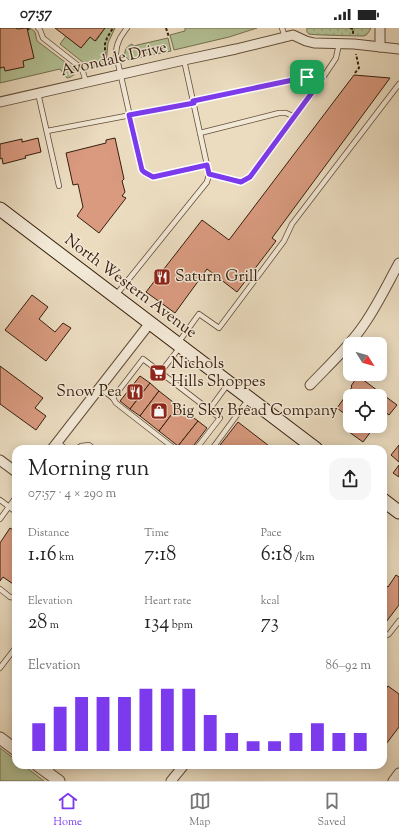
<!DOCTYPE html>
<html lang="en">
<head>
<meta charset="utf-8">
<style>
  :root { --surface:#fff; --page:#f6f6f6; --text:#222; --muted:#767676; --line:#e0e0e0; --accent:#7c3aed }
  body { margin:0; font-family:"Sorts Mill Goudy",serif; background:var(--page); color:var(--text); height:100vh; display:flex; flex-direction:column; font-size:15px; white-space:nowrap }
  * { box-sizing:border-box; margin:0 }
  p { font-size:13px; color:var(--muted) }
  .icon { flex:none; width:22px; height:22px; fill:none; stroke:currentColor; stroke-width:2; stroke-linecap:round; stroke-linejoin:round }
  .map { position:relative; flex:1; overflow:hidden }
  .side { position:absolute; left:12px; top:417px; width:375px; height:324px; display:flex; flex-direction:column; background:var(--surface); border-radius:12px; box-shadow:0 2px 10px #0003 }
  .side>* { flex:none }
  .needle { width:26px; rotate:127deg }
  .controls { position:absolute; left:343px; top:309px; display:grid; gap:8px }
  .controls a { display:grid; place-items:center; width:44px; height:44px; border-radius:8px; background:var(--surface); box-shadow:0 2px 10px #0003; font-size:20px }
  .pin { position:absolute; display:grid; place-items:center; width:34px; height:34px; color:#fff; margin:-17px; border-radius:8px; box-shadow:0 2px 6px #0006 }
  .round { display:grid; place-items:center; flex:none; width:42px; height:42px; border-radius:12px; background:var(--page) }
  .summary { display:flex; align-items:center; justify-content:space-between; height:68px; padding:0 16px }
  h1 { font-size:22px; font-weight:600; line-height:30px }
  .stats { display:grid; grid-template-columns:repeat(3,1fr); gap:6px; height:68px; padding:4px 16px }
  .stats div { display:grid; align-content:center }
  .stats b { font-size:20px; font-weight:600 }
  .stats small { font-size:11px; font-weight:400 }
  .stats p { font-size:11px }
  .chart { height:112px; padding:8px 16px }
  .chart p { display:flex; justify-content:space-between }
  .chart svg { width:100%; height:72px; margin-top:4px; stroke:var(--accent); stroke-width:6 }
  .status { display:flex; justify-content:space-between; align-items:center; height:28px; padding:0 20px; background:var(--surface); direction:ltr }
  .status svg { height:11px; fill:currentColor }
  .dock { display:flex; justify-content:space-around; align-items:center; height:56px; border-top:1px solid var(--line); background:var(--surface); font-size:11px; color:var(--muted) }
  .dock a { display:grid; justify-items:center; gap:2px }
  .dock .active { color:var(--accent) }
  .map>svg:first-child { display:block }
</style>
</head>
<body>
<div class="status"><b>07:57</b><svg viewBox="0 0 49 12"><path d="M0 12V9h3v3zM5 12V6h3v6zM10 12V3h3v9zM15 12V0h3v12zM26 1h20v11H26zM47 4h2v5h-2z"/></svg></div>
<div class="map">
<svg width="399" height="753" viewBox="0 0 399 753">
  <defs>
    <pattern id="park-dots" width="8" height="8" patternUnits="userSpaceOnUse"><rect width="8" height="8" fill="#b3c195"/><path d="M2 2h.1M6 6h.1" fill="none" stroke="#9ba57f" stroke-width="1.8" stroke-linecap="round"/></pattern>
  </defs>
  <rect width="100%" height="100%" fill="#ebdcc0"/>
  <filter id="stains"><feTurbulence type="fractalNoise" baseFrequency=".005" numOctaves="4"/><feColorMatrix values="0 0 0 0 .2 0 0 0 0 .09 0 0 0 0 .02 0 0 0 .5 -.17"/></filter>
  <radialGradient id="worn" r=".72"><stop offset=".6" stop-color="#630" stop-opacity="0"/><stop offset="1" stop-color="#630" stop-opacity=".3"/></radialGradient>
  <g fill="#b3c195" stroke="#747051">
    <path d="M0 0H30L35 4 37 13 73 40 75 43C74 48 72 49 67 50L60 41 0 55Z"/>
    <path d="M105 0H115L108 15 106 36 90 40 60 16 66 8 81 20 90 9 96 13Z"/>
    <path d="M185 0H257L229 9 174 22 170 7 185 3Z"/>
    <path d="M168 10 171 23 129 32 125 28C124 22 127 18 132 16L133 18Z"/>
    <path d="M0 720 16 732V737H23L44 753H0Z"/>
  </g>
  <path fill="url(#park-dots)" stroke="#747051" d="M307 0H371C369 3 368 7 364 8 357 8 311 7 309 6 306 4 307 3 307 0Z"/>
  <g fill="#d99a7f" stroke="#361e0d">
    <path d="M0 0H16L17 1 27 0 34 30 23 33 24 39 5 43 4 39 0 40Z"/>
    <path d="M55 0H105L95 13 90 9 81 20Z"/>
    <path d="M354 47 390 50 272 210 276 213 237 264 207 241 175 285 146 264 202 192 229 212Z"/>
    <path d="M38 110 41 124 25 128 26 130 3 136 2 130 0 131V116L22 111V114Z"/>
    <path d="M115 110 124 151 122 153 125 164 122 168 126 170 99 205 77 188 83 179 78 156 73 157 66 125 106 115V112Z"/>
    <path d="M32 267 48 279 39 291 55 304 63 295 71 300 46 333 5 302Z"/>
    <path d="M0 338 43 370 35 380 46 388 36 402 0 376Z"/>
    <path d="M140 348 150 355 130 381 120 373Z"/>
    <path d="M358 348 397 377 389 387 380 380V368H350V390L337 380 352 359 351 358Z"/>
    <path d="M150 355 159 363 140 388 130 381Z"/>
    <path d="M159 363 178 378 159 403 140 388Z"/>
    <path d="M178 378 198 393 178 418 159 403Z"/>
    <path d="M198 393 207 400 191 421H182L178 418Z"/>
    <path d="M238 394 273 421H217Z"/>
    <path d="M350 394V398H375L363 414 345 401Z"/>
    <path d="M399 417V434L391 427Z"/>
    <path d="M399 437V449L393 445Z"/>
    <path d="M10 500 16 504V558L3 549 0 553V515Z"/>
    <path d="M396 547 399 549V577L383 598V556L388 559Z"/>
    <path d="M388 658 399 666V699L383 720V665Z"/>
  </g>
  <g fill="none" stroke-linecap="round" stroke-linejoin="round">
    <g stroke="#634e3a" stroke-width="6">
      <g id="service">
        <path d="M38 0 40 2 43 10 80 39 83 44 86 54"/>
        <path d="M127 0C121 8 116 15 116 26L142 142 144 144 153 149 207 137"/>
        <path d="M282 0 285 9"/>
        <path d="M38 65 59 158"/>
        <path d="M193 73 307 49H313L322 51"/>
        <path d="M47 103 194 75"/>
        <path d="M200 105 279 85H286L295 89"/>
        <path d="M209 146 241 154 250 149 322 51 336 30 339 16"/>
        <path d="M116 267 207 154 209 146 184 32"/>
        <path d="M178 315 199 286 219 300 284 213 292 196 399 56"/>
        <path d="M160 345 180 319"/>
        <path d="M100 360 113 370 143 331 220 390 196 421"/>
        <path d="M113 370 116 375 175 421"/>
        <path d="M209 382 228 356"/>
        <path d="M57 414 66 421"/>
        <path d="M77 421 81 418 89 417 94 421"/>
        <path d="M212 421 248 372"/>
        <path d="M0 472 16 484"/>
        <path d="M0 491 16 469"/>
        <path d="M0 561 10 569 16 570"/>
        <path d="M383 609 389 606 399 593"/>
        <path d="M0 640 16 619"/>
        <path d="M48 745 54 737"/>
      </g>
    </g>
    <g stroke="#634e3a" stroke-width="11">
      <g id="minor">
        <path d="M380 0V19"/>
        <path d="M0 74 184 32 236 21 293 7 306 13 314 15 354 16 399 21"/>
        <path d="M310 357C329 337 350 318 365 295 378 276 388 255 399 235"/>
        <path d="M52 421 150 295"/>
        <path d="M0 432 16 444"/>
        <path d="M171 753 184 737"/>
        <path d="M393 753 399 745"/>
      </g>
    </g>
    <g stroke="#634e3a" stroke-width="13">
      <g id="tertiary">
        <path d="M0 710 16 722"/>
        <path d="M37 737 59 753"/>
      </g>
    </g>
    <g stroke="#361e0d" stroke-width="15">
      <g id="secondary">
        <path d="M0 181 316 421"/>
        <path d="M383 472 399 484"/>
      </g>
    </g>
    <g stroke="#361e0d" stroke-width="2" stroke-dasharray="3 2" stroke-linecap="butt">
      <path d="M27 0 31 3"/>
      <path d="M166 0 169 9"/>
      <path d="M350 0 353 1V7"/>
      <path d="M96 39 105 28V16L107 10 113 0"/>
      <path d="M355 45 359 40 356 26"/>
    </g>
    <use href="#service" stroke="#f2e8d6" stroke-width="4.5"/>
    <use href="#minor" stroke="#f2e8d6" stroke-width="9"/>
    <use href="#tertiary" stroke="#f2e8d6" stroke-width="11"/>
    <use href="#secondary" stroke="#f2e8d6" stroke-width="13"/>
  </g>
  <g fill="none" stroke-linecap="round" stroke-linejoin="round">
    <g stroke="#fff" stroke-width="8">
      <path id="route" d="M307 49H313L322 51 250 149 241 154 209 146 207 137 153 149 144 144 142 142 129 87 194 75 193 73Z"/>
    </g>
    <use href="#route" stroke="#7c3aed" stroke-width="5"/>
  </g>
  <defs>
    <g id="restaurant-square" transform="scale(0.9)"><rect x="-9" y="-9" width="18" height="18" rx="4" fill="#8f2418" stroke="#f2e8d6"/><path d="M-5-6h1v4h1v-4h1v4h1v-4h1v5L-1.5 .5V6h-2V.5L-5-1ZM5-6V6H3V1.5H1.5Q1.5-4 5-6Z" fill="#fff"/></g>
    <g id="supermarket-square" transform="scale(0.9)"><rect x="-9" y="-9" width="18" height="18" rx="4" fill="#8f2418" stroke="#f2e8d6"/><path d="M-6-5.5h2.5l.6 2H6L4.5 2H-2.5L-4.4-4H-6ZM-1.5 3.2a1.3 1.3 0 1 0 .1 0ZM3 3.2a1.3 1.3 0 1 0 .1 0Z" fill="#fff"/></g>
    <g id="shop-square" transform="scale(0.9)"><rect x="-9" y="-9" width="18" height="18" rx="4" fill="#8f2418" stroke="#f2e8d6"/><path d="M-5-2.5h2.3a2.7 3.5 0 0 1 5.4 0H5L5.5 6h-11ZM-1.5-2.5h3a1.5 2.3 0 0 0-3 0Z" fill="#fff"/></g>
  </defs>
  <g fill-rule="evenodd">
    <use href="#restaurant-square" x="162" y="249"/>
    <use href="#supermarket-square" x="158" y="345"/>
    <use href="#restaurant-square" x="135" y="364"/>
    <use href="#shop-square" x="159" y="383"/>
  </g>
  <g text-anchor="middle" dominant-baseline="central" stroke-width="3" stroke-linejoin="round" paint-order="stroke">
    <g font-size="16" fill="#361e0d" stroke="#f2e8d6">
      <text transform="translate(114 32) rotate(-13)">Avondale Drive</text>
      <text transform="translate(130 259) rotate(37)">North Western Avenue</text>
    </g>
    <g font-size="16" fill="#361e0d" stroke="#f2e8d6" text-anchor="start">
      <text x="175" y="249">Saturn Grill</text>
      <text x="171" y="336">Nichols<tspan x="171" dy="18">Hills Shoppes</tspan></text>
      <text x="122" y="364" text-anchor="end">Snow Pea</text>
      <text x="172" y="383">Big Sky Bread Company</text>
    </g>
  </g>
  <rect width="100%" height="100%" filter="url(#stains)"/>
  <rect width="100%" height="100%" fill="url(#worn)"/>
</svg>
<div class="controls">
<a><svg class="needle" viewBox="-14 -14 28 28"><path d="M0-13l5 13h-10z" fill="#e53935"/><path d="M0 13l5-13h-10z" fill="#767676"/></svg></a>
<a><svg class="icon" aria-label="locate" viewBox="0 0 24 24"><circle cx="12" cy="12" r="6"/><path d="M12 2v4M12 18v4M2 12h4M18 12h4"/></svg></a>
</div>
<div class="pin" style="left:307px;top:49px;background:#1e9e55"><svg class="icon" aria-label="arrive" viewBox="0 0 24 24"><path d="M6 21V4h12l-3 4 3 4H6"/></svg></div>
<section class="side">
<div class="summary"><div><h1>Morning run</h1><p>07:57 · 4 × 290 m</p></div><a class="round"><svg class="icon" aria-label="share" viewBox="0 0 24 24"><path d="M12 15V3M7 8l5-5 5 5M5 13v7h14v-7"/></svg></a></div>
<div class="stats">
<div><p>Distance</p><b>1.16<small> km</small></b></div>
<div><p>Time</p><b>7:18</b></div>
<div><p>Pace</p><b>6:18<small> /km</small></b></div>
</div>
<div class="stats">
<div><p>Elevation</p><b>28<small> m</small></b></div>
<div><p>Heart rate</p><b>134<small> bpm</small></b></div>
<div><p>kcal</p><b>73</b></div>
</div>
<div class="chart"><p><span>Elevation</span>86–92 m</p>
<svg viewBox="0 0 160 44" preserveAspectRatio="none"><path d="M5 44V27M15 44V17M25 44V11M35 44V11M45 44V11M55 44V6M65 44V6M75 44V6M85 44V22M95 44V33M105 44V38M115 44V38M125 44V33M135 44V27M145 44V33M155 44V33"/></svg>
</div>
</section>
</div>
<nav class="dock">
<a class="active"><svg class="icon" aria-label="home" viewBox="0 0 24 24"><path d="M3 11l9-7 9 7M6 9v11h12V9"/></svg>Home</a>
<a><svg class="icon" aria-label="map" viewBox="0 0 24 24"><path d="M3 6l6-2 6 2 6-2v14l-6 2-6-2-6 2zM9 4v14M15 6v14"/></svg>Map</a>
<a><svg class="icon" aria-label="saved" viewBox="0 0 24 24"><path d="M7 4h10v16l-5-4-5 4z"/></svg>Saved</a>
</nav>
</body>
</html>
